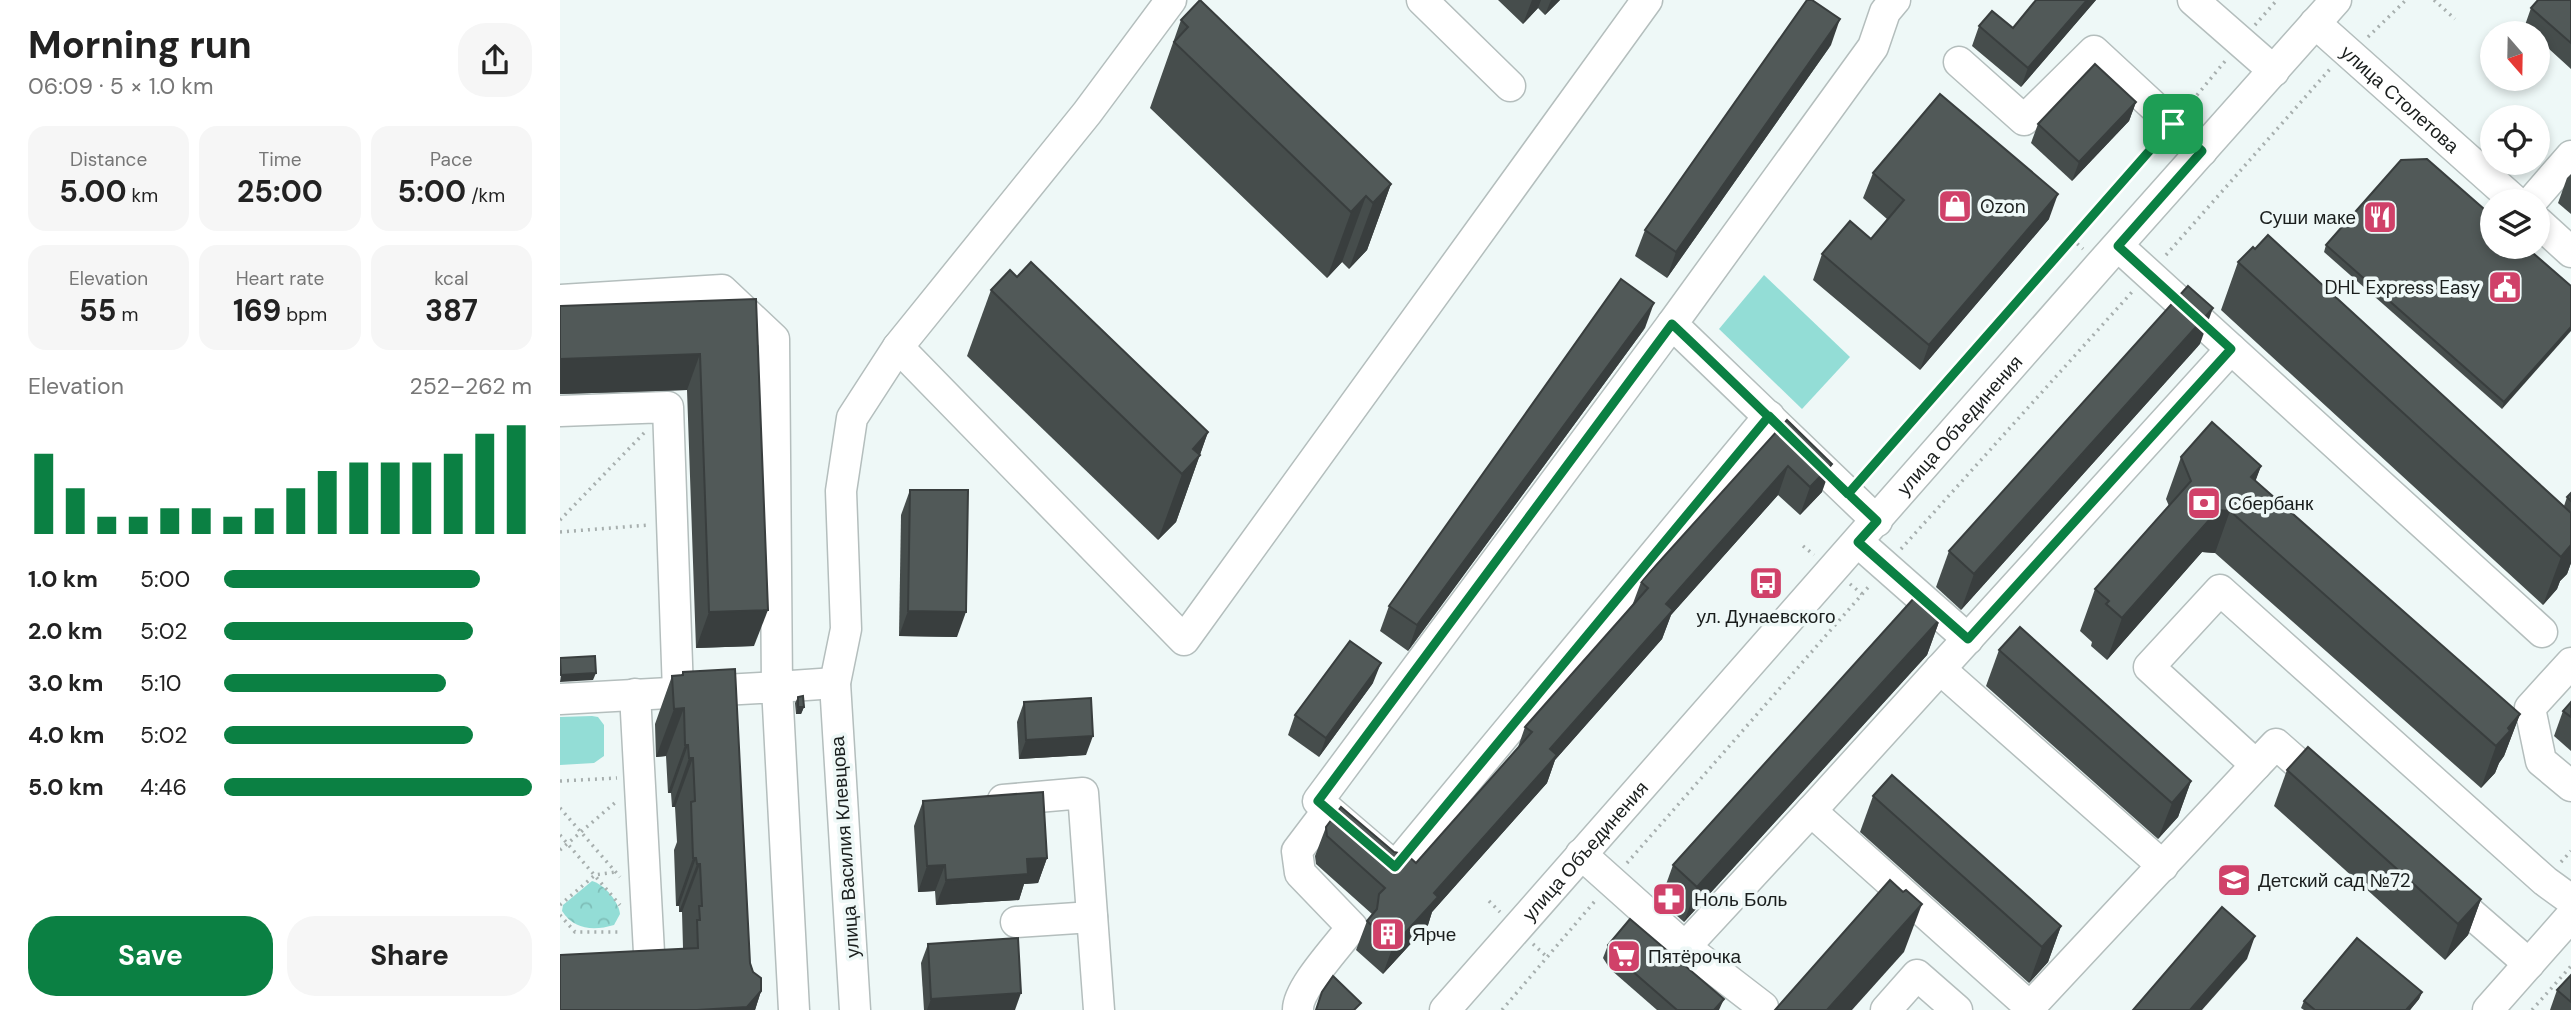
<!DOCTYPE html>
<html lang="en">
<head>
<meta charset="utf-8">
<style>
  :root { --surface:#fff; --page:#f6f6f6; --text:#222; --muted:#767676; --accent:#0b8043 }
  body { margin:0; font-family:"DM Sans",sans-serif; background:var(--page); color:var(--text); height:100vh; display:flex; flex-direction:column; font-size:26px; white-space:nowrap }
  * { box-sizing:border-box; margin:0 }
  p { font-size:23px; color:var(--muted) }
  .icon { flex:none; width:38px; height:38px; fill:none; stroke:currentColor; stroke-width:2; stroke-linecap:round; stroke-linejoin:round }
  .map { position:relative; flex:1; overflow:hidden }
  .side { display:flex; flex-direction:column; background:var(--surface); width:560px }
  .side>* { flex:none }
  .needle { width:46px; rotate:160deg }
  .fabs { position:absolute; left:1920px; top:21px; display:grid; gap:14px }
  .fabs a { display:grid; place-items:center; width:70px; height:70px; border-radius:50%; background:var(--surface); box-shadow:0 4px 10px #0003; font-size:35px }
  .pin { position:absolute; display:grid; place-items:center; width:60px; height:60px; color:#fff; margin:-30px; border-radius:14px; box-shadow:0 4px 10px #0006 }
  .round { display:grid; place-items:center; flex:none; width:74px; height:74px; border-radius:28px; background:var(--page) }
  .overview { display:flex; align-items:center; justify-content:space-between; height:119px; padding:0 28px }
  h1 { font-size:38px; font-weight:700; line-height:52px }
  .stats { display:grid; grid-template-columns:repeat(3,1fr); gap:10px; height:119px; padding:7px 28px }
  .stats div { display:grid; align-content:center; border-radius:18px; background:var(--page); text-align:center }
  .stats b { font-size:30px; font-weight:700 }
  .stats small { font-size:19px; font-weight:400 }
  .stats p { font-size:19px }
  .chart { height:196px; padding:14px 28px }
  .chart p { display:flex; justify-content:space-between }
  .chart svg { width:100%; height:126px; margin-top:7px; stroke:var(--accent); stroke-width:6 }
  .primary-button { display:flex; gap:14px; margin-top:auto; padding:14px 28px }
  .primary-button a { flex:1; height:80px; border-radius:28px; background:var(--accent); color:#fff; font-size:28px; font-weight:700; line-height:80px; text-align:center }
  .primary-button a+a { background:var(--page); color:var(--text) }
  ul { padding:0 28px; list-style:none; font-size:23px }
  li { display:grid; grid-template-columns:112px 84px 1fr; align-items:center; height:52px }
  li i { height:18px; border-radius:9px; background:var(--accent) }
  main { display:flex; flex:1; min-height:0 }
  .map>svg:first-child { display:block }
</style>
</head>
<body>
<main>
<section class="side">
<div class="overview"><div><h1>Morning run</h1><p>06:09 · 5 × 1.0 km</p></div><a class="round"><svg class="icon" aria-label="share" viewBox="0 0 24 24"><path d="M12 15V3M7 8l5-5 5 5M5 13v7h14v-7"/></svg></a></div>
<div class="stats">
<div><p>Distance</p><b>5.00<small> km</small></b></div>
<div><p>Time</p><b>25:00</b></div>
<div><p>Pace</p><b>5:00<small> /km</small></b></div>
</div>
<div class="stats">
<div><p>Elevation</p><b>55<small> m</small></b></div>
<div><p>Heart rate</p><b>169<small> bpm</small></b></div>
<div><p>kcal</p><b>387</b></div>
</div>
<div class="chart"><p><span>Elevation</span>252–262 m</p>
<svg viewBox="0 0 160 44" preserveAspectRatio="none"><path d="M5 44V16M15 44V28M25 44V38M35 44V38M45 44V35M55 44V35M65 44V38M75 44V35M85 44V28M95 44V22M105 44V19M115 44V19M125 44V19M135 44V16M145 44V9M155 44V6"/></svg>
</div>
<ul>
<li><b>1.0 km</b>5:00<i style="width:83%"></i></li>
<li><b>2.0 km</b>5:02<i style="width:81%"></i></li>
<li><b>3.0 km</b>5:10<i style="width:72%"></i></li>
<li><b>4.0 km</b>5:02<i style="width:81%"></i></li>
<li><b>5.0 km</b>4:46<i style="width:100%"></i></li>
</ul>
<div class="primary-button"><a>Save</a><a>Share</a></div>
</section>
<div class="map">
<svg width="2011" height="1010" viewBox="0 0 2011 1010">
  <defs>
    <pattern id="park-crowns" width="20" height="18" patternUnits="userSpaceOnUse" patternTransform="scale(1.75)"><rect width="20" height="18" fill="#93ddd6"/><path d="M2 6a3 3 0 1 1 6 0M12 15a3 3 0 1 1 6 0" fill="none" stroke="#7ebdb7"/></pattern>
  </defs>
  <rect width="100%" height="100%" fill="#eef8f7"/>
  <path fill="url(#park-crowns)" d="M32 881C44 884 59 902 60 914L54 925C34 931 14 930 2 911L3 905Z"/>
  <g fill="#93ddd6">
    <path d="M1204 275 1290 357 1242 409 1159 329Z"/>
    <path d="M32 716 38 717 44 725V756L34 763 0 765V717Z"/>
  </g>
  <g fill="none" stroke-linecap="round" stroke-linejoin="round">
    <g stroke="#b4bebd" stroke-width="33">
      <g id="minor">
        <path d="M862 0 950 86"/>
        <path d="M1633 0 1714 71"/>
        <path id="s1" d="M1755 23 1955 201"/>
        <path d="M1399 62 1464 120 1534 51 1642 151"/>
        <path d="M1972 201 2011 156"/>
        <path d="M1978 222 2011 252"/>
        <path d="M1558 246 1982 632"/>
        <path d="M0 300 162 290 214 339 217 687 275 683"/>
        <path d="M1112 324 758 801 835 867 1209 416"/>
        <path d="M338 347 624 640 1087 0"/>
        <path d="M0 411 108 407 118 692"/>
        <path d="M1317 521 1112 324 1313 47 1325 12 1335 0"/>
        <path d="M1298 542 1408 639"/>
        <path d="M2011 663 1970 708 1981 761 2011 786"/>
        <path d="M1380 669 1603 866"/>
        <path d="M0 699 217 687 234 1010"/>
        <path d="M1767 789 1716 744 1696 765 1589 667 1660 590 1985 881 2011 900"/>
        <path d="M443 800 523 793 539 1010"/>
        <path d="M1251 811 1671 349"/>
        <path d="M1021 854 1125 947 1251 811 1470 1007 1468 1010"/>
        <path d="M1884 890 1969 964"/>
        <path d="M456 922 532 917"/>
        <path d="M1125 947 1203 1007 1200 1010"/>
        <path d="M0 982 83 977 90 971 75 694"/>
        <path d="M1470 1007 1696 765"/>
        <path d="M295 1010 275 683 286 629 281 491 292 418 338 347 527 113 611 0"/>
        <path d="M738 1010C737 989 779 945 792 927L740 873 737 851 768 810"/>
        <path id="s2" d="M885 1010 1540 265 1776 0"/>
        <path d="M1326 1010 1357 975 1397 1010"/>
        <path d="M1928 1010 2011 916"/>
      </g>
    </g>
    <g stroke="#a7afae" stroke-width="3.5" stroke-dasharray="2 5" stroke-linecap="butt">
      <path d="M1874 0 1895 19"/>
      <path d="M1695 25 1717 0"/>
      <path d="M1808 37 1846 0"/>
      <path d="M1628 106 1666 60"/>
      <path d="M1512 239 1523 249"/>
      <path d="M1606 255 1770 69"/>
      <path d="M1305 474 1598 141"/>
      <path d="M0 520 85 432"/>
      <path d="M0 532 89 525"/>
      <path d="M1243 546 1254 555"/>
      <path d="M1341 549 1572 292"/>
      <path d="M1290 584 1302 594"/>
      <path d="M0 781 57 778"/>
      <path d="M0 808 60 877"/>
      <path d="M0 835 60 905"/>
      <path d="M0 850 57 801"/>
      <path d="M2001 862 2011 851"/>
      <path d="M1067 863 1311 584"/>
      <path d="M929 901 940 912"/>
      <path d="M0 905 35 875 56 872"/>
      <path d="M0 915 15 932H62"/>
      <path d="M973 944 987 957"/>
      <path d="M942 1010 1035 901"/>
      <path d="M1972 1010 2011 966"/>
    </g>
    <use href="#minor" stroke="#fff" stroke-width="30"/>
  </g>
  <g fill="#464d4c">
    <path d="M938 0H1000L985 15 978 8 963 24Z"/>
    <path d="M1476 0H1536L1461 87 1412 46 1419 26 1453 28Z"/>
    <path d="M2011 0V69L1978 39V33H1970L1964 28 1971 8Z"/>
    <path d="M621 20 831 184 807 250 789 269 782 262 767 278 590 108Z"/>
    <path d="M1271 45 1107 278 1075 256 1085 230Z"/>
    <path d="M1576 102 1569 121 1512 181 1471 143 1478 124Z"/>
    <path d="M1313 173 1489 219 1360 370 1253 280 1262 254 1311 239 1327 219 1303 198Z"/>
    <path d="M2011 174V214L1998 203 2007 178Z"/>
    <path d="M1766 245 2011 286 1942 409 1764 252Z"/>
    <path d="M1678 262 2004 506 2007 497 2011 493V563L2007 574 2000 581 1997 589 1983 605 1661 310Z"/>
    <path d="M457 277 648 432 616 522 598 540 407 356 431 290Z"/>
    <path d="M196 299 194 646 136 648 127 390 0 394Z"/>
    <path d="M1085 328 848 651 820 631 829 606Z"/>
    <path d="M1640 344 1401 610 1376 587 1389 551Z"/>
    <path d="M1227 420 1262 492 1240 515 1218 495 1111 615 1102 639 995 760 987 783 872 912 868 925 823 974 796 950 807 921 812 914 756 864 755 856 766 827 834 852 856 863 957 750 965 727 1072 606 1081 582Z"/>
    <path d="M1621 457 1701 466 1695 481 1960 714 1944 756 1939 763 1935 773 1921 788 1655 553 1642 552 1547 660 1531 646 1532 642 1520 631 1535 589 1609 506 1606 499Z"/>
    <path d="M350 490 397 637 339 636 341 515Z"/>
    <path d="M1380 619 1367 655 1124 922 1100 901 1113 865Z"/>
    <path d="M1439 650 1631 781 1618 817 1598 839 1426 686Z"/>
    <path d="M123 672 190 963 201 991 195 1010H0L123 948 122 912H119V906H116L114 850 117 842 115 807H112L111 793H108L106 756 96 757 95 724 112 676 121 675Z"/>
    <path d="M813 683 759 757 728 735 735 715Z"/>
    <path d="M238 697 244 707 241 714H236L235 703Z"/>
    <path d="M464 702 526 755 459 759 457 722Z"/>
    <path d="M2011 702V751L1994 736 2003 711Z"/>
    <path d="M1727 770 1921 899 1908 935 1885 960 1714 806Z"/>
    <path d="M1313 796 1501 926 1488 962 1469 983 1300 832Z"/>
    <path d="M363 801 487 858 478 883 464 884 459 900 376 905 375 891 358 892 354 826Z"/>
    <path d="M368 944 455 1010H364L361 963Z"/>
    <path d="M1048 945 1159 1010H1097L1050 969 1043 958Z"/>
    <path d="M2011 975V1010H1990L1997 990Z"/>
    <path d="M1862 992 1859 999 1850 1010H1744L1741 1008 1744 1001Z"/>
  </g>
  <g fill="#393e3e">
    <path d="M972 0H981L978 8 963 24Z"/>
    <path d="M991 0H1000L985 15Z"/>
    <path d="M1527 0H1536L1461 87 1468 68Z"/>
    <path d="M1280 19 1271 45 1107 278 1116 252Z"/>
    <path d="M1576 102 1569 121 1512 181 1519 162Z"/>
    <path d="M831 184 807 250 789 269 813 203Z"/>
    <path d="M1498 194 1489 219 1360 370 1369 345Z"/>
    <path d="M806 196 782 262 767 278 791 212Z"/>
    <path d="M1094 303 1085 328 848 651 857 625Z"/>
    <path d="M1653 308 1640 344 1401 610 1414 574Z"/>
    <path d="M2011 327V331L1942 409 1944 402Z"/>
    <path d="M140 354 127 390 0 394V359Z"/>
    <path d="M648 432 616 522 598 540 622 474 633 449Z"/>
    <path d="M1272 464 1262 492 1240 515 1250 487Z"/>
    <path d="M1228 466 1218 495 1111 615 1102 639 995 760 987 783 872 912 868 925 823 974 833 946 874 893 1106 604Z"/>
    <path d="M1701 466 1686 507 1676 519 1691 477Z"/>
    <path d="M1658 510 1670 511 1655 553 1642 552 1547 660 1562 618Z"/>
    <path d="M2011 542V563L2007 574 2000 581 1997 589 1983 605 2001 557Z"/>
    <path d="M208 610 194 646 136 648 149 612Z"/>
    <path d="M348 611 406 612 397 637 339 636Z"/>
    <path d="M1380 619 1367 655 1124 922 1137 887Z"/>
    <path d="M821 663 813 683 759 757 766 738Z"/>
    <path d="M36 673 33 680 0 682 1 675Z"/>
    <path d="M238 707H244L241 714H236Z"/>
    <path d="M124 708 106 756 96 757 114 709Z"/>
    <path d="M1960 714 1944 756 1939 763 1935 773 1921 788 1936 746 1948 728Z"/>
    <path d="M533 736 526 755 459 759 466 740Z"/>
    <path d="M125 745H128L111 793H108Z"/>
    <path d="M129 758H133L115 807H112Z"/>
    <path d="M1631 781 1618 817 1598 839 1612 803Z"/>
    <path d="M133 858H136L119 906H116Z"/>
    <path d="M487 858 478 883 464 884 459 900 376 905 386 880 467 859Z"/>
    <path d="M137 864H140L122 912H119Z"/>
    <path d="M385 865 375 891 358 892 367 866Z"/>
    <path d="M1921 899 1908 935 1885 960 1898 924Z"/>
    <path d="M1362 904 1344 952 1292 1010H1267Z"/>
    <path d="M1501 926 1488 962 1469 983 1482 947Z"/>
    <path d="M1695 936 1687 959 1642 1010H1630Z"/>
    <path d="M201 991 195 1010H137Z"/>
    <path d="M1862 992 1859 999 1850 1010H1846Z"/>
    <path d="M461 993 455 1010H367L371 999Z"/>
    <path d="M1164 999 1159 1010H1154Z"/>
  </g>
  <g fill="#515958" stroke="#393e3e" stroke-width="2">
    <path d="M640 0 831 184 813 203 806 196 791 212 614 42 628 27 621 20Z"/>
    <path d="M1247 0H1252L1280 19 1116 252 1085 230Z"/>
    <path d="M1476 0H1527L1468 68 1419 26 1432 11 1453 28Z"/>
    <path d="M1978 0H2011V43L1971 8Z"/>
    <path d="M1535 64 1576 102 1519 162 1478 124Z"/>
    <path d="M1380 94 1498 194 1369 345 1262 254 1290 221 1311 239 1344 200 1313 173Z"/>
    <path d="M1867 159 1932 216V247H1966L2011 286V327L1944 402 1766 245 1841 160Z"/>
    <path d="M1708 235 2011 513V545L2001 557 1678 262 1693 247 1695 249Z"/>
    <path d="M471 262 648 432 633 449 640 455 622 474 431 290 450 270 457 277Z"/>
    <path d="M1061 279 1094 303 857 625 829 606Z"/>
    <path d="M1628 286 1653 308 1414 574 1389 551Z"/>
    <path d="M196 299 208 610 149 612 140 354 0 359V306Z"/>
    <path d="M1227 420 1272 464 1250 487 1228 466 1106 604 1113 610 990 749 997 755 874 893 878 897 833 946 807 921 817 909 819 894 825 888 767 836 766 827 781 807 834 852 847 855 856 863 972 732 965 727 1088 588 1081 582Z"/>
    <path d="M1652 422 1701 466 1691 477 1960 714 1948 728 1950 731 1936 746 1670 511 1658 510 1562 618 1546 604 1549 601 1535 589 1631 481 1621 457Z"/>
    <path d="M350 490H408L406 612 348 611Z"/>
    <path d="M2011 493V501L2007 497Z"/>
    <path d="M1355 597 1380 619 1137 887 1113 865Z"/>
    <path d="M1460 627 1631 781 1612 803 1439 650Z"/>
    <path d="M790 641 821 663 766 738 735 715Z"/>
    <path d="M35 656 36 673 1 675 0 658Z"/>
    <path d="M175 669 190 963 193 972 201 978V991L187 1007 137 1010H0V955L138 948 137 920H140L139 906H142L140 864H137L136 858H133L131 802 135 801 133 758H129L128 745H125L124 708 114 709 112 676 123 675V672Z"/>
    <path d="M243 696 244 707H238V697Z"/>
    <path d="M531 698 533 736 466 740 464 702Z"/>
    <path d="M2011 702V717L2003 711Z"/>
    <path d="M1748 747 1921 899 1898 924 1727 770Z"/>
    <path d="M1332 775 1501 926 1482 947 1313 796Z"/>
    <path d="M483 792 487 858 467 859 468 874 386 880 385 865 367 866 363 801Z"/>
    <path d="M1330 880 1343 892 1346 890 1362 904 1267 1010H1215Z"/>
    <path d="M1662 907 1695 936 1630 1010H1573Z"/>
    <path d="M1070 919 1164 999 1154 1010H1117L1055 956 1048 945Z"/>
    <path d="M458 938 461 993 371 999 368 944Z"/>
    <path d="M1797 938 1862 992 1846 1010H1755L1744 1001Z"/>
    <path d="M2011 975V1002L1997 990Z"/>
    <path d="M773 976 801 1003 794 1010H756L762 992Z"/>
  </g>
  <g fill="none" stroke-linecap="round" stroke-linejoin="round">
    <g stroke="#fff" stroke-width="14">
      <path id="route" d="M1613 124 1288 494 1209 416 835 867 758 801 1112 324C1181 389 1248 456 1317 521L1298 542 1408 639 1671 349 1558 246 1642 151 1613 124"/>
    </g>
    <use href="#route" stroke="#0b8043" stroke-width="9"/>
  </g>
  <defs>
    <g id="shop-square" transform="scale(1.75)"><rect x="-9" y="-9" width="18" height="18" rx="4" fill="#d04169" stroke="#eef8f7"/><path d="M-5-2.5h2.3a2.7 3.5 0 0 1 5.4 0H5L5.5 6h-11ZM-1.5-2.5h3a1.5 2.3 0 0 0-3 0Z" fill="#fff"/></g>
    <g id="restaurant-square" transform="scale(1.75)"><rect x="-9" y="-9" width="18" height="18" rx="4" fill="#d04169" stroke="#eef8f7"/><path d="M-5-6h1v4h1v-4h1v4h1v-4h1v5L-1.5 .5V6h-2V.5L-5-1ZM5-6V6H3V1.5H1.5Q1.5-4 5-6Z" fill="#fff"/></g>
    <g id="civic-square" transform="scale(1.75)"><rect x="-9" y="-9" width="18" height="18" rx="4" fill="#d04169" stroke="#eef8f7"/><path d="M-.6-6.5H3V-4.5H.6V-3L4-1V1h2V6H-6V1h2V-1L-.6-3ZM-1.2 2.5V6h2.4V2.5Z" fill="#fff"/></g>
    <g id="bank-square" transform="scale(1.75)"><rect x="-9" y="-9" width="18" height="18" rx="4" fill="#d04169" stroke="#eef8f7"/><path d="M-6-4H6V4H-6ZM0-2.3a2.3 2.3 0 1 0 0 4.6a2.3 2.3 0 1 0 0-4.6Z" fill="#fff"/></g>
    <g id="bus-square" transform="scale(1.75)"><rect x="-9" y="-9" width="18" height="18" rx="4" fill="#d04169" stroke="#eef8f7"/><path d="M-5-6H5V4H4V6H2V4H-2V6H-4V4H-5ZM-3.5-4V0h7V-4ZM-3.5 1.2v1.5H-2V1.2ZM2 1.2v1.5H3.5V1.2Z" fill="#fff"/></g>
    <g id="school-square" transform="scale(1.75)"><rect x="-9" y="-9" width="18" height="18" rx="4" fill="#d04169" stroke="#eef8f7"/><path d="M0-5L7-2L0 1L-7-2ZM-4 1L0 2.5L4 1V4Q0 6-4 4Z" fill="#fff"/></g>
    <g id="pharmacy-square" transform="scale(1.75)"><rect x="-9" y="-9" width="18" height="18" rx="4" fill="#d04169" stroke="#eef8f7"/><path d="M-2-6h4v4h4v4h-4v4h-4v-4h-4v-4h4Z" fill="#fff"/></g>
    <g id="building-square" transform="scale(1.75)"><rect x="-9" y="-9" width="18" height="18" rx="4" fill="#d04169" stroke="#eef8f7"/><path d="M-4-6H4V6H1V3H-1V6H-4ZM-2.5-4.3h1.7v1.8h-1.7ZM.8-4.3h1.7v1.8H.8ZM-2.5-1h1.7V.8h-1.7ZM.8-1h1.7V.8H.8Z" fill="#fff"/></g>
    <g id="supermarket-square" transform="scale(1.75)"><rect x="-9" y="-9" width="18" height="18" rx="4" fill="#d04169" stroke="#eef8f7"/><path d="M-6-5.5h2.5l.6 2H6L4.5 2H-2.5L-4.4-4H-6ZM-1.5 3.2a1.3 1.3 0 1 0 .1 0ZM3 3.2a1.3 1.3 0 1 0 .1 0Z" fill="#fff"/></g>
  </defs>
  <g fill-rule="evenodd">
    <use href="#shop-square" x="1395" y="206"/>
    <use href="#restaurant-square" x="1820" y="217"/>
    <use href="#civic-square" x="1945" y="287"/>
    <use href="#bank-square" x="1644" y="503"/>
    <use href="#bus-square" x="1206" y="583"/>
    <use href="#school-square" x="1674" y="880"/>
    <use href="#pharmacy-square" x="1109" y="899"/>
    <use href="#building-square" x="828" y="934"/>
    <use href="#supermarket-square" x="1064" y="956"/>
  </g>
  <g text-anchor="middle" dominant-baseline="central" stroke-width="7" stroke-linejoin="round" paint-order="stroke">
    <g font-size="19" fill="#1a1e1d" stroke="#eef8f7">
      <text stroke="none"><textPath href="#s1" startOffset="114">улица Столетова</textPath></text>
      <text stroke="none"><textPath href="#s2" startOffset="779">улица Объединения</textPath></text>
      <text transform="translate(285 847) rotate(-94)">улица Василия Клевцова</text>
      <text stroke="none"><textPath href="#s2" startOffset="212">улица Объединения</textPath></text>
    </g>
    <g font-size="19" fill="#1a1e1d" stroke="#eef8f7" text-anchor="start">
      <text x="1420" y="206">Ozon</text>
      <text x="1796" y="217" text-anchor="end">Суши маке</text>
      <text x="1920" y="287" text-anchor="end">DHL Express Easy</text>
      <text x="1668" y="503">Сбербанк</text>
      <text x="1206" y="616" text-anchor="middle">ул. Дунаевского</text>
      <text x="1698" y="880">Детский сад №72</text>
      <text x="1134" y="899">Ноль Боль</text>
      <text x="852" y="934">Ярче</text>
      <text x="1088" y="956">Пятёрочка</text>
    </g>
  </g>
</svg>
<div class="fabs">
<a><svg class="needle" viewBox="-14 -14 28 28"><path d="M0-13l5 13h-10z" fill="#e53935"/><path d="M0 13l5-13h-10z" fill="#767676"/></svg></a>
<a><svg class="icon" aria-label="locate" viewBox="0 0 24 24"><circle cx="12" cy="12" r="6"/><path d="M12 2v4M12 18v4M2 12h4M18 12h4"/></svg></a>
<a><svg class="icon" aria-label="layers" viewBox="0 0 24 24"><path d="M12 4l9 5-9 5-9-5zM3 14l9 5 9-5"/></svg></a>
</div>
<div class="pin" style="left:1613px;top:124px;background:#1e9e55"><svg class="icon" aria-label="arrive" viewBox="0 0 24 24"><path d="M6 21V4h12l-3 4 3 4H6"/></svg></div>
</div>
</main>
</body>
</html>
